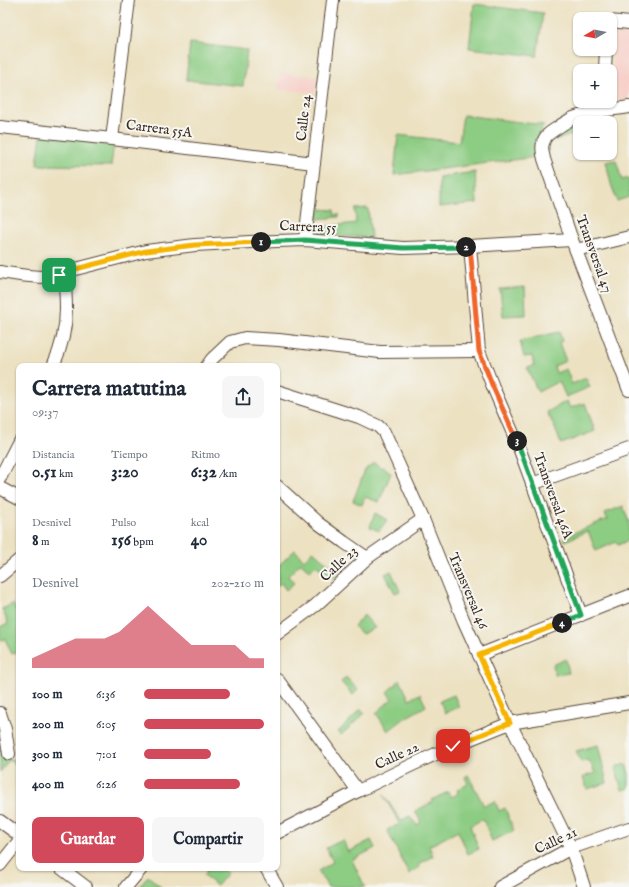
<!DOCTYPE html>
<html lang="es">
<head>
<meta charset="utf-8">
<style>
  :root { --surface:#fff; --page:#f6f6f7; --text:#1f2937; --muted:#747a83; --accent:#d1495b }
  body { margin:0; font-family:"IM FELL English",serif; background:var(--page); color:var(--text); height:100vh; display:flex; flex-direction:column; font-size:15px; white-space:nowrap }
  * { box-sizing:border-box; margin:0 }
  p { font-size:13px; color:var(--muted) }
  .icon { flex:none; width:22px; height:22px; fill:none; stroke:currentColor; stroke-width:2; stroke-linecap:round; stroke-linejoin:round }
  .map { position:relative; flex:1; overflow:hidden }
  .sheet { position:absolute; left:16px; top:363px; width:264px; height:508px; display:flex; flex-direction:column; background:var(--surface); border-radius:8px; box-shadow:0 1px 3px #0004 }
  .sheet>* { flex:none }
  .needle { width:26px; rotate:261deg }
  .controls { position:absolute; left:573px; top:12px; display:grid; gap:8px }
  .controls a { display:grid; place-items:center; width:44px; height:44px; border-radius:8px; background:var(--surface); box-shadow:0 1px 3px #0004; font-size:20px }
  .pin { position:absolute; display:grid; place-items:center; width:34px; height:34px; color:#fff; margin:-17px; border-radius:8px; box-shadow:0 2px 6px #0006 }
  .km { position:absolute; width:20px; height:20px; margin:-10px; border-radius:50%; background:#222; color:#fff; font-size:11px; line-height:20px; text-align:center }
  .round { display:grid; place-items:center; flex:none; width:42px; height:42px; border-radius:8px; background:var(--page) }
  .summary { display:flex; align-items:center; justify-content:space-between; height:68px; padding:0 16px }
  h1 { font-size:22px; font-weight:700; line-height:30px }
  .metrics { display:grid; grid-template-columns:repeat(3,1fr); gap:6px; height:68px; padding:4px 16px }
  .metrics div { display:grid; align-content:center }
  .metrics b { font-size:17px; font-weight:700 }
  .metrics small { font-size:11px; font-weight:400 }
  .metrics p { font-size:11px }
  .chart { height:112px; padding:8px 16px }
  .chart p { display:flex; justify-content:space-between }
  .chart svg { width:100%; height:72px; margin-top:4px; fill:var(--accent); opacity:.7 }
  .button { display:flex; gap:8px; margin-top:auto; padding:8px 16px }
  .button a { flex:1; height:46px; border-radius:8px; background:var(--accent); color:#fff; font-size:16px; font-weight:700; line-height:46px; text-align:center }
  .button a+a { background:var(--page); color:var(--text) }
  ul { padding:0 16px; list-style:none; font-size:13px }
  li { display:grid; grid-template-columns:64px 48px 1fr; align-items:center; height:30px }
  li i { height:10px; border-radius:5px; background:var(--accent) }
  .map>svg:first-child { display:block }
</style>
</head>
<body>
<div class="map">
<svg width="629" height="887" viewBox="0 0 629 887">
  <defs>
    <pattern id="garden-dots" width="8" height="8" patternUnits="userSpaceOnUse"><rect width="8" height="8" fill="#8dcc83"/><path d="M2 2h.1M6 6h.1" fill="none" stroke="#7baf71" stroke-width="1.8" stroke-linecap="round"/></pattern>
  </defs>
  <rect width="100%" height="100%" fill="#f6f6f2"/>
  <filter id="ink" filterUnits="userSpaceOnUse"><feTurbulence type="fractalNoise" baseFrequency=".025" numOctaves="2"/><feDisplacementMap in="SourceGraphic" scale="8" xChannelSelector="R" yChannelSelector="G"/><feConvolveMatrix kernelMatrix="1 2 1 2 8 2 1 2 1" color-interpolation-filters="sRGB"/></filter>
  <filter id="wash" filterUnits="userSpaceOnUse"><feTurbulence type="fractalNoise" baseFrequency=".012" numOctaves="4" result="noise"/><feDisplacementMap in="SourceGraphic" scale="16" xChannelSelector="R" yChannelSelector="G"/><feGaussianBlur stdDeviation="0.9" result="paint"/><feColorMatrix in="noise" values="0 0 0 0 0 0 0 0 0 0 0 0 0 0 0 0 0 1.4 0 .05"/><feComposite in="paint" operator="in"/></filter>
  <g filter="url(#wash)">
    <rect width="100%" height="100%" fill="#ece1c1"/>
    <g fill="#f7d0c9">
      <path d="M613 26 629 28V98L610 101V76H613Z"/>
      <path d="M280 73 317 77 315 93 278 89Z"/>
    </g>
    <g fill="#8dcc83" stroke="#647b50">
      <path d="M474 4 543 13 537 56 469 48Z"/>
      <path d="M190 43 247 50 243 86 186 80Z"/>
      <path d="M463 115 544 125 535 142 536 157 394 175 398 135 459 142Z"/>
      <path d="M580 124V132L552 141 570 129Z"/>
      <path d="M41 135 114 142 111 166 37 165Z"/>
      <path d="M616 160 622 180 629 178V197L617 201 611 184 606 162Z"/>
      <path d="M475 172 477 203 439 207V177Z"/>
      <path d="M368 208 371 238 315 234 316 228 356 223 355 209Z"/>
      <path d="M525 287 526 315 503 316 500 289Z"/>
      <path d="M559 332 562 341 559 343 566 361 554 366 556 373 566 369 572 384 586 378 590 387 566 397 559 381 538 392 527 368 534 366 532 356 524 357 520 341Z"/>
      <path d="M567 401 570 408 585 403 595 431 561 444 555 428 547 412Z"/>
      <path d="M374 462 381 468 383 466 391 473 379 502 365 497 362 505 353 501 365 470Z"/>
      <path d="M623 506 629 522V540L618 545 616 542 596 551 588 531 565 541 564 537 607 519 605 513Z"/>
      <path d="M375 513 387 520 379 531 370 527Z"/>
      <path d="M295 550 304 560 313 551 339 573 333 579 316 565 310 571 301 563 288 576 294 583 286 590 281 583 277 586 278 579 277 567Z"/>
      <path d="M391 571 400 591 395 593 385 574Z"/>
      <path d="M13 604 17 612 19 611V651L12 654 5 639 0 641V627L8 623 2 609Z"/>
      <path d="M364 615 375 628 362 634 354 626Z"/>
      <path d="M566 659 569 673 555 675 553 665Z"/>
      <path d="M346 677 358 690 353 695 341 682Z"/>
      <path d="M400 680 409 699 420 694 426 706 405 718 388 731 376 713 392 699 387 692Z"/>
      <path d="M454 695 459 707 445 713 440 701Z"/>
      <path d="M361 709 365 713 341 735 338 732Z"/>
      <path d="M0 741 9 760 19 759V768L9 760 0 772Z"/>
      <path d="M598 745 607 783 587 789 583 777 595 773 589 760 581 762 576 751Z"/>
      <path d="M626 764 629 774V788L622 790 615 767Z"/>
      <path d="M468 775 484 806 495 801 499 811 505 808 514 831 492 841 483 819 470 826 479 849 468 854 458 831 429 846 433 856 419 864 420 867 409 874 387 830 400 824 383 794 401 821 409 816 417 825 421 822 415 811 433 802 432 800 448 792 451 797 458 794 457 790 468 784 465 777Z"/>
      <path d="M343 840 348 852 371 840 375 848 352 860 365 887H328L318 871 333 862 326 848Z"/>
      <path d="M206 868H221L228 873 217 886 204 875 208 870Z"/>
      <path d="M148 876 161 887H139Z"/>
    </g>
    <path fill="url(#garden-dots)" stroke="#647b50" d="M318 209 334 210 335 215 339 214V217L317 219Z"/>
  </g>
  <g filter="url(#ink)">
    <g fill="none" stroke-linecap="round" stroke-linejoin="round">
      <g stroke="#564536" stroke-width="14">
        <g id="minor">
          <path d="M610 21 629 23"/>
          <path d="M605 69 606 49"/>
          <path d="M629 107C611 110 591 111 573 118 568 121 562 124 557 128 551 132 545 135 543 143 541 149 543 153 544 159L572 240 629 390"/>
          <path d="M0 127 112 139 314 163"/>
          <path d="M112 139 129 0"/>
          <path d="M305 240 333 0"/>
          <path d="M470 246 479 351 493 387 518 445 581 615"/>
          <path d="M576 250 629 237"/>
          <path d="M0 272C13 274 47 280 59 275 61 274 62 273 64 272L146 251 195 245 250 242 305 240 403 248 470 246 572 240"/>
          <path d="M53 366C61 349 66 328 66 309 66 297 65 284 64 272"/>
          <path d="M207 366 212 359 230 342 245 338 279 340 380 352 479 351"/>
          <path d="M277 391 359 417 378 426 384 432 423 519 463 619 510 723 571 848 584 887"/>
          <path d="M0 478 19 441"/>
          <path d="M532 484 629 449"/>
          <path d="M277 486 318 523 344 542 367 558"/>
          <path d="M0 488 19 498"/>
          <path d="M0 576 19 560"/>
          <path d="M277 634 316 605 367 558 423 519"/>
          <path d="M479 655 629 596"/>
          <path d="M277 679 358 791"/>
          <path d="M0 713 5 729 9 754"/>
          <path d="M0 821 19 835"/>
          <path d="M277 833 358 791 412 765 453 746 510 723 629 703"/>
          <path d="M0 865 19 841"/>
          <path d="M61 868 86 887"/>
          <path d="M266 868 277 887"/>
          <path d="M126 887 142 868"/>
          <path d="M500 887 571 848 629 828"/>
        </g>
      </g>
      <use href="#minor" stroke="#fff" stroke-width="12"/>
    </g>
  </g>
  <g fill="none" stroke-linecap="round" stroke-linejoin="round" filter="url(#ink)">
    <g stroke="#fff" stroke-width="8">
      <path id="split-1" d="M59 275 64 272 146 251 195 245 261 242"/>
    </g>
    <g stroke="#fff" stroke-width="8">
      <path id="split-2" d="M261 242 305 240 403 248 466 247"/>
    </g>
    <g stroke="#fff" stroke-width="8">
      <path id="split-3" d="M466 247 470 246 479 351 493 387 517 441"/>
    </g>
    <g stroke="#fff" stroke-width="8">
      <path id="split-4" d="M517 441 581 615 562 623"/>
    </g>
    <g stroke="#fff" stroke-width="8">
      <path id="split-5" d="M453 746 510 723 479 655 562 623"/>
    </g>
    <use href="#split-1" stroke="#f5b400" stroke-width="5"/>
    <use href="#split-2" stroke="#22a559" stroke-width="5"/>
    <use href="#split-3" stroke="#f0652b" stroke-width="5"/>
    <use href="#split-4" stroke="#22a559" stroke-width="5"/>
    <use href="#split-5" stroke="#f5b400" stroke-width="5"/>
  </g>
  <g text-anchor="middle" dominant-baseline="central" stroke-width="4" stroke-linejoin="round" paint-order="stroke">
    <g font-size="14" fill="#3b2a1e" stroke="#f6f6f2">
      <text transform="translate(304 118) rotate(-84)">Calle 24</text>
      <text transform="translate(159 129) rotate(7)">Carrera 55A</text>
      <text transform="translate(308 227) rotate(2)">Carrera 55</text>
      <text transform="translate(594 254) rotate(70)">Transversal 47</text>
      <text transform="translate(553 496) rotate(70)">Transversal 46A</text>
      <text transform="translate(339 564) rotate(-43)">Calle 23</text>
      <text transform="translate(468 591) rotate(67)">Transversal 46</text>
      <text transform="translate(397 756) rotate(-25)">Calle 22</text>
      <text transform="translate(556 841) rotate(-25)">Calle 21</text>
    </g>
  </g>
</svg>
<div class="controls">
<a><svg class="needle" viewBox="-14 -14 28 28"><path d="M0-13l5 13h-10z" fill="#e53935"/><path d="M0 13l5-13h-10z" fill="#747a83"/></svg></a>
<a>+</a>
<a>−</a>
</div>
<div class="pin" style="left:59px;top:275px;background:#1e9e55"><svg class="icon" aria-label="arrive" viewBox="0 0 24 24"><path d="M6 21V4h12l-3 4 3 4H6"/></svg></div>
<div class="pin" style="left:453px;top:746px;background:#d93025"><svg class="icon" aria-label="check" viewBox="0 0 24 24"><path d="M5 12l5 5 9-10"/></svg></div>
<b class="km" style="left:261px;top:242px">1</b>
<b class="km" style="left:466px;top:247px">2</b>
<b class="km" style="left:517px;top:441px">3</b>
<b class="km" style="left:562px;top:623px">4</b>
<section class="sheet">
<div class="summary"><div><h1>Carrera matutina</h1><p>09:37</p></div><a class="round"><svg class="icon" aria-label="share" viewBox="0 0 24 24"><path d="M12 15V3M7 8l5-5 5 5M5 13v7h14v-7"/></svg></a></div>
<div class="metrics">
<div><p>Distancia</p><b>0.51<small> km</small></b></div>
<div><p>Tiempo</p><b>3:20</b></div>
<div><p>Ritmo</p><b>6:32<small> /km</small></b></div>
</div>
<div class="metrics">
<div><p>Desnivel</p><b>8<small> m</small></b></div>
<div><p>Pulso</p><b>156<small> bpm</small></b></div>
<div><p>kcal</p><b>40</b></div>
</div>
<div class="chart"><p><span>Desnivel</span>202–210 m</p>
<svg viewBox="0 0 160 44" preserveAspectRatio="none"><path d="M0 44V38L10 34L20 30L30 26L40 26L50 26L60 22L70 14L80 6L90 14L100 22L110 30L120 30L130 30L140 30L150 38L160 38V44z"/></svg>
</div>
<ul>
<li><b>100 m</b>6:36<i style="width:72%"></i></li>
<li><b>200 m</b>6:05<i style="width:100%"></i></li>
<li><b>300 m</b>7:01<i style="width:56%"></i></li>
<li><b>400 m</b>6:26<i style="width:80%"></i></li>
</ul>
<div class="button"><a>Guardar</a><a>Compartir</a></div>
</section>
</div>
</body>
</html>
